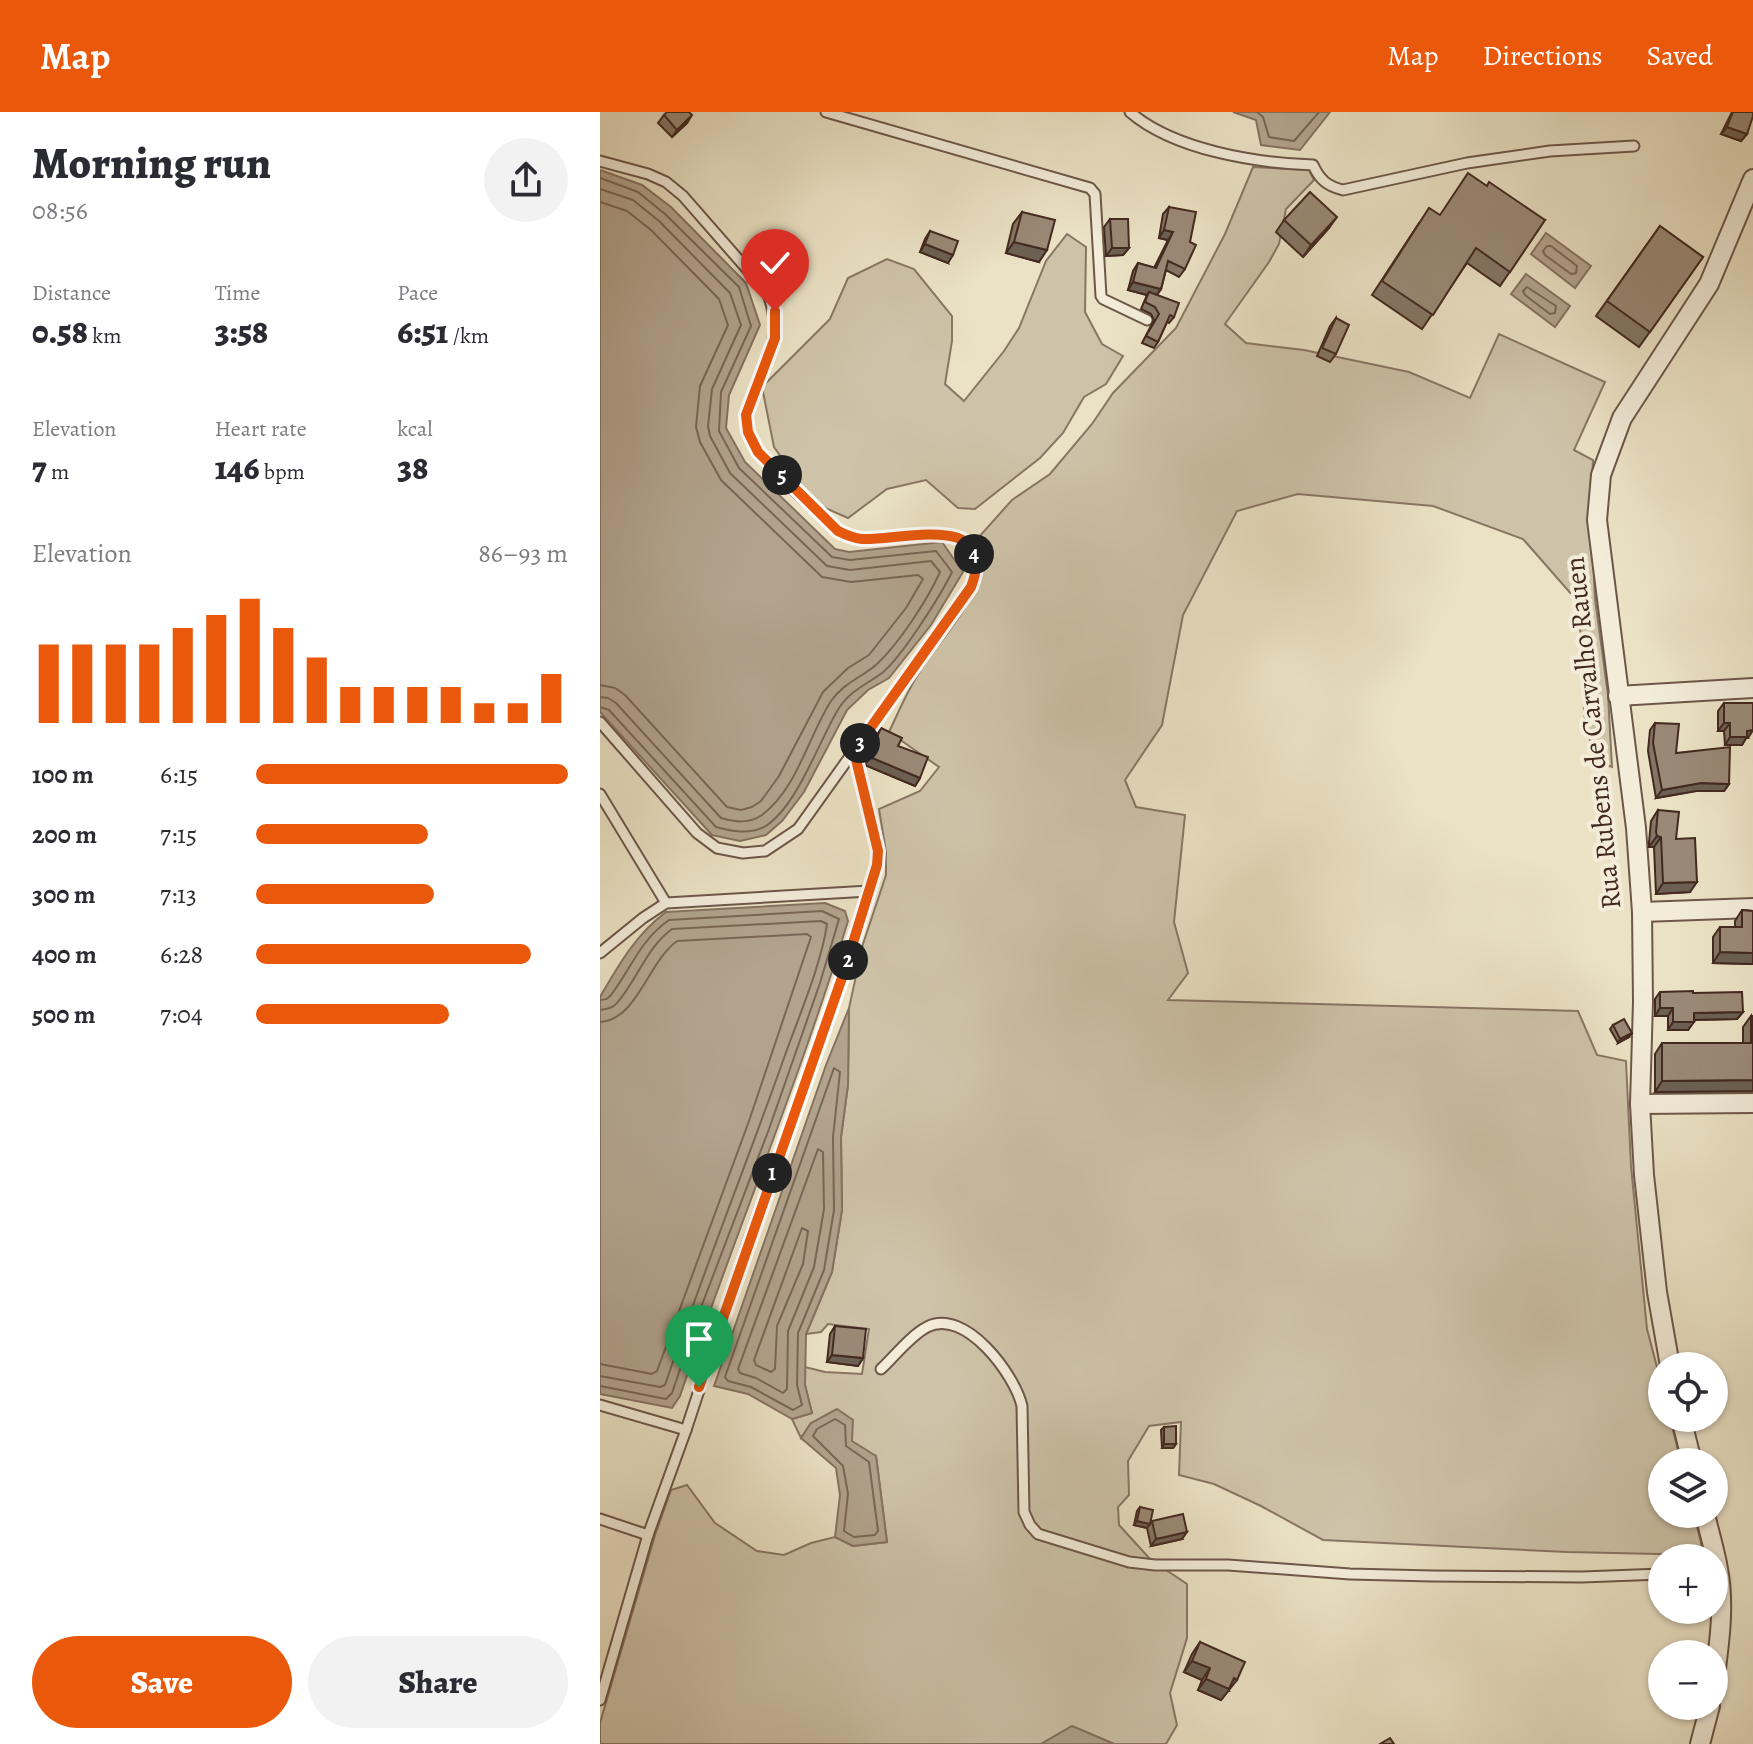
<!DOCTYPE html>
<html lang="en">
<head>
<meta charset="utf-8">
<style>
  :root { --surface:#fff; --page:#f2f2f3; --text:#2b2b33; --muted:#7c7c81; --accent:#ea580c }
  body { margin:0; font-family:Alegreya,serif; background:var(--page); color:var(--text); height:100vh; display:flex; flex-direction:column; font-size:30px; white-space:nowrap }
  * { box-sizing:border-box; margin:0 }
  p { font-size:26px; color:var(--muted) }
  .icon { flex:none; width:44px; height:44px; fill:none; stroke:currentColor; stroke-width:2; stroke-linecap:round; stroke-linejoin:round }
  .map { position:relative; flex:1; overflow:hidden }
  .drawer { display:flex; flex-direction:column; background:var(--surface); width:600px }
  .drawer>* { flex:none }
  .tools { position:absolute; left:1048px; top:1240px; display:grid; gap:16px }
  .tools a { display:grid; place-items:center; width:80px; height:80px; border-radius:50%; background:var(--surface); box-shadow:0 2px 6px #0004; font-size:40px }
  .pin { position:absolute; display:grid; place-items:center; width:68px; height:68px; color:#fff; margin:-82px -34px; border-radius:50% 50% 50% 0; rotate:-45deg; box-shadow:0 0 8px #0007 }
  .pin .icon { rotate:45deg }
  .km { position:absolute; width:40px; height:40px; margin:-20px; border-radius:50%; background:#222; color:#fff; font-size:22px; line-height:40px; text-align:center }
  .round { display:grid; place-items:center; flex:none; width:84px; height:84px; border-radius:42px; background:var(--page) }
  .overview { display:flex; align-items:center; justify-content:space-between; height:136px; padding:0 32px }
  h1 { font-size:44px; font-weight:800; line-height:60px }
  .stats { display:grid; grid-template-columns:repeat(3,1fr); gap:12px; height:136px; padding:8px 32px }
  .stats div { display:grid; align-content:center }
  .stats b { font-size:34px; font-weight:800 }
  .stats small { font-size:22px; font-weight:400 }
  .stats p { font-size:22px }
  .chart { height:224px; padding:16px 32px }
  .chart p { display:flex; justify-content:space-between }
  .chart svg { width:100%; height:144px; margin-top:8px; stroke:var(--accent); stroke-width:6 }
  .button { display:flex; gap:16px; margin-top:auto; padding:16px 32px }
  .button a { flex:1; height:92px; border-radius:48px; background:var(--accent); color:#fff; font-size:32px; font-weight:800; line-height:92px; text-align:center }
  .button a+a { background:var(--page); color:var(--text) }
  ul { padding:0 32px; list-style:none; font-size:26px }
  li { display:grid; grid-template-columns:128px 96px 1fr; align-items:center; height:60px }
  li i { height:20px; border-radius:10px; background:var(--accent) }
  header { display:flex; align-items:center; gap:48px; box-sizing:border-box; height:112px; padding:0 40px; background:var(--accent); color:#fff }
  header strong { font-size:38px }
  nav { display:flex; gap:44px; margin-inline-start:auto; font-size:28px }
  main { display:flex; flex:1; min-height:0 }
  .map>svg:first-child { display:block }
</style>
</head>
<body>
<header>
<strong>Map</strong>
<nav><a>Map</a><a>Directions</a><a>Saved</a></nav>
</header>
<main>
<section class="drawer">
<div class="overview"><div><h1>Morning run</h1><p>08:56</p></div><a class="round"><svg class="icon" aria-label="share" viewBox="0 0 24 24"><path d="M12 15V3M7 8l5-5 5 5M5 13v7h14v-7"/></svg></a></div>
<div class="stats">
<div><p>Distance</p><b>0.58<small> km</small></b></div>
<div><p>Time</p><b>3:58</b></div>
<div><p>Pace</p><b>6:51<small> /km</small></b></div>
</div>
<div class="stats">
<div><p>Elevation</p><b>7<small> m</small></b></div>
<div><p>Heart rate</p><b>146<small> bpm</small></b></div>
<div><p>kcal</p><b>38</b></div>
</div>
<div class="chart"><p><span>Elevation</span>86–93 m</p>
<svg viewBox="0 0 160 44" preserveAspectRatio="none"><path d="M5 44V20M15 44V20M25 44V20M35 44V20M45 44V15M55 44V11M65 44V6M75 44V15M85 44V24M95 44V33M105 44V33M115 44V33M125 44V33M135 44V38M145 44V38M155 44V29"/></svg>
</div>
<ul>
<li><b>100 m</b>6:15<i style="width:100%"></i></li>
<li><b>200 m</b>7:15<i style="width:55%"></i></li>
<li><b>300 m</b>7:13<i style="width:57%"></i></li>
<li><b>400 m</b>6:28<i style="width:88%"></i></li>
<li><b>500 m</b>7:04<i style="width:62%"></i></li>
</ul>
<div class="button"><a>Save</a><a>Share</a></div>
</section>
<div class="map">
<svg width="1153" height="1632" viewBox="0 0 1153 1632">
  <rect width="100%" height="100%" fill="#ebe2c5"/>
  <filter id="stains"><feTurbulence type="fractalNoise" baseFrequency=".0025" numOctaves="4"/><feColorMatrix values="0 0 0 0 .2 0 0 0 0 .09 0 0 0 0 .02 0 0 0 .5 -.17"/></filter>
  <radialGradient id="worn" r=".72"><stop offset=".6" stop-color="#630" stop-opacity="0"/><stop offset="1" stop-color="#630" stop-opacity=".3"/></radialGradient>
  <g fill="#cec3a9" stroke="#887664" stroke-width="2">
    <path d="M653 55 709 58 714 68 686 97 679 132 669 150 625 212 646 231 704 238 809 260 870 286 899 222 1005 270 974 338 993 348 991 395 995 487 1008 583 1012 655 995 650 984 602 983 532 973 484 923 427 833 394 698 382 637 399 583 503 562 613 525 668 536 695 585 703 574 810 588 861 568 888 978 899 997 943 1026 949 1031 1054 1047 1217 1062 1274V1306H1070L1081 1350H1062V1402H1094L1104 1443 967 1440 723 1428 661 1394 614 1372 579 1363 581 1310 549 1314 528 1349 529 1383 518 1395 519 1413 550 1447 587 1472V1526L570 1581 577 1613 566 1632H514L472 1614 441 1632H0V1611L55 1423 71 1378 87 1373 115 1411 157 1439 184 1443 211 1431 235 1425 253 1434 287 1430 276 1344 211 1311 201 1326 192 1307 212 1301 205 1273V1255L225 1260 262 1262 269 1217 228 1212 221 1220 206 1222 232 1160 242 1098 241 1025 248 973 249 896 263 832 286 763V740L279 697 320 679 339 655 289 620C298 601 306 582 317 564 345 518 390 484 378 426L412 388 450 362 492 312 513 281 576 216 625 122Z"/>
    <path d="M467 122 486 135 485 200 502 232 523 244 506 272 484 285 463 321 440 346 375 397 358 396 326 368 287 377 248 406 214 391 174 335 162 275 230 207 248 166 287 147 314 157 352 204V229L345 272 364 289 404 239 419 216 446 149Z"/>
  </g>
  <g fill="#b2a38d" stroke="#867261" stroke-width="2">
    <path d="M633 0H730L700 38 661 33 656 8Z"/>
    <path d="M0 58 42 73 71 95 146 171 160 213 129 283 126 316 145 350 235 437 249 440 342 430 363 460 331 513 289 566 268 578 247 598 204 680 182 709 166 723 140 729 112 723 0 600Z"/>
    <path d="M946 121 991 154 975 176 931 142Z"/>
    <path d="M926 162 970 194 955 215 911 182Z"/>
    <path d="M225 791 245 799 248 809C199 970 134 1125 80 1284L72 1296 0 1282V885C18 854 36 822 66 800Z"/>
    <path d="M249 896 248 973 241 1025 242 1098 232 1160 206 1222 205 1273 212 1301 192 1307 148 1282 114 1274 226 953Z"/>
    <path d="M237 1297 253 1308 252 1329 276 1344 287 1430 253 1434 235 1425 240 1383 236 1356 201 1326 211 1311Z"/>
    <path d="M472 1614 514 1632H441Z"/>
  </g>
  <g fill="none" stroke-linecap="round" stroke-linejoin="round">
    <g stroke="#7a6656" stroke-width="2">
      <path d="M657 0 663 5 669 25 694 29 719 0"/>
      <path d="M0 66 38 80 65 102 139 175 151 214 121 280 119 319 139 356 232 445 250 448 336 439 352 460C341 483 301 546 282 561 267 572 250 579 239 596 219 628 197 696 164 715 148 723 131 719 116 715L9 598 0 595"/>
      <path d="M0 77 33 88 59 109 130 181 141 213 112 277 108 314 110 324 130 361 227 454 250 458 331 449 340 460C328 487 300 530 278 551 265 564 244 570 231 589 208 625 197 677 162 703 149 712 135 710 121 706L16 591 8 586 0 585"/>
      <path d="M0 90 27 99 51 118 119 187 128 213 100 274 96 315 100 330 121 368 222 465 251 470 318 463 323 467 306 496 269 543 248 556 223 580 179 664 161 689 152 695 141 698 127 695 25 583 15 576 0 573"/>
      <path d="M947 134H951L977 154 976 161 971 162 945 143 943 139Z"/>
      <path d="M927 175 956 194 955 201 950 202 925 183 923 179Z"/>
      <path d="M0 888C7 887 6 888 11 883 31 857 40 828 69 808L222 799 239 807 220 871 169 1017 100 1198 72 1281 66 1287 0 1274"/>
      <path d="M0 898C7 897 13 896 17 891 38 867 46 836 72 817L221 809 227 812C221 854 198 906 184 946 145 1056 102 1163 65 1273L60 1275 0 1264"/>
      <path d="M0 910C37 908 48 850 77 829L207 822 211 825 149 1009 57 1259 52 1262 0 1252"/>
      <path d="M234 956 240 960 233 1025 234 1098 224 1158 198 1221 197 1273 202 1293 193 1298 151 1275 128 1269 125 1265Z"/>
      <path d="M218 1037 223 1040 224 1097 214 1155 188 1219 187 1277 183 1281 156 1266 140 1261 138 1257Z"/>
      <path d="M202 1116 208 1119 203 1152 177 1214 175 1257 171 1260 156 1253 154 1248Z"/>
      <path d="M235 1307 245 1313 246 1334 269 1350 278 1419 275 1423 254 1425 244 1419 248 1382 243 1354 213 1324 217 1317Z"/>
    </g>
    <g stroke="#6d5749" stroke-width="13">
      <g id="lane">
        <path d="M226 0 490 76 495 82 501 184 503 187 547 208"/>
        <path d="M530 0C574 38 656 51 713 53 720 68 727 74 743 78L867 51 950 39 1034 34"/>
        <path d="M0 49 48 62 66 70 83 84 167 180C184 220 167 247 153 285 148 297 144 307 148 320 156 349 215 396 238 419 246 423 253 426 262 427 300 430 399 398 371 475L198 717 165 739 143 741 117 736 97 721 0 610"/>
        <path d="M254 639 278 739 277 753 269 779"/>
        <path d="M0 682 66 791"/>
        <path d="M0 841 43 806 66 791 269 779 244 860 147 1133 86 1318"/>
        <path d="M281 1257C295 1244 310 1224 327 1215 365 1195 415 1263 422 1294L424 1400 430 1413 438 1422 529 1450 555 1453H628L750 1462 832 1464 982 1465 1062 1462"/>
        <path d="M0 1293 86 1318 48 1423 0 1588"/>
        <path d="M0 1407 48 1423"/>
      </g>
    </g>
    <g stroke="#6d5749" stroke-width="22">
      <g id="street">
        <path d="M1018 584 1153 576"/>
        <path d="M1042 800 1153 796"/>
        <path d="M1040 992 1153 991"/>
        <path d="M1070 1254 1057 1180 1044 1063 1040 992 1043 890 1042 800 1036 716 997 408 1001 363 1022 306 1109 172 1153 67"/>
        <path d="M1081 1306 1092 1350"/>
        <path d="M1105 1402C1109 1420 1115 1439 1118 1457 1125 1494 1119 1534 1114 1571"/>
        <path d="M1100 1632 1110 1594"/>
      </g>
    </g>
    <use href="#lane" stroke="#f2ecd9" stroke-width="9"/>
    <use href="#street" stroke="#f2ecd9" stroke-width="18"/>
  </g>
  <g fill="#847665" stroke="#432920" stroke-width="2">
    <path d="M1132 0H1153L1147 22 1141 29 1121 22Z"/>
    <path d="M64 3 87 11 72 25 58 11Z"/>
    <path d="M569 95 585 157 579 165 566 158 561 177 557 183 574 205 569 211 567 210 558 230 554 236 542 231 554 208 551 202 541 197 547 183 528 178 533 159 538 151 554 156 568 128 559 126 563 102Z"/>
    <path d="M422 100 439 150 406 141 413 112Z"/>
    <path d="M839 103 945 108 900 174 867 151 822 217 772 183 819 111Z"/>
    <path d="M510 107 529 136 523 143 506 144 504 115Z"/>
    <path d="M684 108 729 116 703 145 676 120Z"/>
    <path d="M1060 114 1103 145 1039 235 996 204Z"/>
    <path d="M330 119 348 151 320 140 325 127Z"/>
    <path d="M736 206V242L730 250 717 244 730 214Z"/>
    <path d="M1124 591 1148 626H1146L1142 633H1125L1124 619H1118V599Z"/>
    <path d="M1055 611 1076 641 1129 672 1124 679H1096L1056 686 1048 639 1050 618Z"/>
    <path d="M281 616 298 634 320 666 315 674 265 653 264 649 275 624Z"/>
    <path d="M1058 698 1076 727 1090 780 1056 782 1054 735H1049V730L1051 709Z"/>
    <path d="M1142 798 1153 799V852L1113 851V825L1120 815H1135V809Z"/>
    <path d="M1060 880 1093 881 1143 900 1137 907 1094 908 1088 918H1068V904H1055V887Z"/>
    <path d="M1151 904 1153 979 1055 980V942L1062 931H1143V915Z"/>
    <path d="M1013 913 1029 925 1018 931 1010 917Z"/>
    <path d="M235 1214 263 1246 258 1254 227 1250 230 1222Z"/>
    <path d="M564 1315 576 1332 573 1336H562L561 1318Z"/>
    <path d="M540 1395 550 1412 552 1409 582 1427 551 1434 547 1416 534 1413 537 1399Z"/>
    <path d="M600 1530 629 1579H628L621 1588 598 1578 602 1568 584 1560 592 1542Z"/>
  </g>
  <g fill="#6c6053" stroke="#432920" stroke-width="2">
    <path d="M92 3 87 11 72 25 77 18Z"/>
    <path d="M1127 15 1147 22 1141 29 1121 22Z"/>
    <path d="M737 105 729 116 703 145 711 133Z"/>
    <path d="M564 118 573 120 568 128 559 126Z"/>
    <path d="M414 130 447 138 439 150 406 141Z"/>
    <path d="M325 132 353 143 348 151 320 140Z"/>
    <path d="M512 136H529L523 143 506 144Z"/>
    <path d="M533 170 561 177 555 185 549 180 547 183 528 178Z"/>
    <path d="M1124 611H1130L1124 619H1118Z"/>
    <path d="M1153 618 1148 626H1146L1142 633H1125L1130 625 1147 619Z"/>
    <path d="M270 645 320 666 315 674 265 653Z"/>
    <path d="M1101 671 1129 672 1124 679H1096L1056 686 1062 678Z"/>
    <path d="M1057 724 1061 725 1054 735H1049Z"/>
    <path d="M1097 770 1090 780 1056 782 1063 771Z"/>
    <path d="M1120 840 1153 841V852L1113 851Z"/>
    <path d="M1060 896H1073L1068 904H1055Z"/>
    <path d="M1143 900 1137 907 1088 908 1094 901Z"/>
    <path d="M1073 910H1094L1088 918H1068Z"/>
    <path d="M1032 921 1029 925 1018 931 1020 927Z"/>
    <path d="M1153 968V979L1055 980 1062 969Z"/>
    <path d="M232 1243 263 1246 258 1254 227 1250Z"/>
    <path d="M564 1332H576L573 1336H562Z"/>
    <path d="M537 1409 550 1412 547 1416 534 1413Z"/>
    <path d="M587 1420 582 1427 551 1434 556 1427Z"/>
    <path d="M592 1549 610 1556 602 1568 584 1560Z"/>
    <path d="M634 1566 637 1568 621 1588 598 1578 606 1567Z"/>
  </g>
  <g fill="#9a8976" stroke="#432920" stroke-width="2">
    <path d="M67 0H89L92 3 77 18 64 3Z"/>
    <path d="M1133 0H1153V4L1147 22 1127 15Z"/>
    <path d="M868 61 887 74 889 70 945 108 910 160 876 136 833 203 782 169 829 96 840 103Z"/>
    <path d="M710 80 737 105 711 133 684 108Z"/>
    <path d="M569 95 596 100 590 130 596 133 585 157 568 149 561 177 533 170 538 151 556 156 573 120 564 118Z"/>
    <path d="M422 100 455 108 447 138 414 130Z"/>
    <path d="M510 107H528L529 136H512Z"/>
    <path d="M1060 114 1103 145 1050 220 1007 189Z"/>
    <path d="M330 119 358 129 353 143 325 132Z"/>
    <path d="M549 180 579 191 574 205 570 203 558 230 546 224 559 202 555 195 545 190Z"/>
    <path d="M736 206 749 213 736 242 722 236Z"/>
    <path d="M1124 591H1153V618L1147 619V625H1130V611H1124Z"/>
    <path d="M1055 611 1079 612 1076 641 1130 635 1129 672 1101 671 1062 678 1053 631Z"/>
    <path d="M281 616 302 626 298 634 328 645 320 666 270 645V641Z"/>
    <path d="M1058 698 1079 700 1076 727 1095 726 1097 770 1063 771 1061 725 1057 724 1056 720Z"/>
    <path d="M1142 798 1153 799V841L1120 840V815H1142Z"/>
    <path d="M1093 879V881L1142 880 1143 900 1094 901V910H1073V896H1060V880Z"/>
    <path d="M1151 904H1153V968L1062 969V931H1151Z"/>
    <path d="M1024 907 1032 921 1020 927 1013 913Z"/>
    <path d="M235 1214 266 1217 263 1246 232 1243Z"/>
    <path d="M576 1314V1332H564V1315Z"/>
    <path d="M540 1395 553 1398 550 1412 537 1409Z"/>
    <path d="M583 1402 587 1420 556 1427 552 1409Z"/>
    <path d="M600 1530 645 1550 637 1568 634 1566 629 1577 606 1567 610 1556 592 1549Z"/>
    <path d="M790 1626 794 1632H780Z"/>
  </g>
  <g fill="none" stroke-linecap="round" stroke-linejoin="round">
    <g stroke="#fff" stroke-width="16">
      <path id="route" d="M99 1275 244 860 277 753 278 739 254 639 371 475C400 398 300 429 262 427 253 426 246 423 238 419L158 340 148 320 146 303 175 226V199"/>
    </g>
    <use href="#route" stroke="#ea580c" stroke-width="10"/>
  </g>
  <g text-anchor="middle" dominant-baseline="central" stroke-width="8" stroke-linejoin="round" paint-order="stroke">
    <g font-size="28" fill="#432920" stroke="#f2ecd9">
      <text transform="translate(993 621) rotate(-96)">Rua Rubens de Carvalho Rauen</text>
    </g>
  </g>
  <rect width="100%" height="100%" filter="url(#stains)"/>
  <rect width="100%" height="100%" fill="url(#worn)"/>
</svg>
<div class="tools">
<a><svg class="icon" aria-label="locate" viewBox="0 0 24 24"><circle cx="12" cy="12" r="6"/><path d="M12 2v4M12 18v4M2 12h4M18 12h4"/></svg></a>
<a><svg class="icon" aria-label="layers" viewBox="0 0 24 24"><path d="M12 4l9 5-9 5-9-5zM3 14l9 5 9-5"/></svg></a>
<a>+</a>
<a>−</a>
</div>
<div class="pin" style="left:99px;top:1275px;background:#1e9e55"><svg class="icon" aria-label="arrive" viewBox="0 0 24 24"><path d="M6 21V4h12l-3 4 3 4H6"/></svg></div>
<div class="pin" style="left:175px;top:199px;background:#d93025"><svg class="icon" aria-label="check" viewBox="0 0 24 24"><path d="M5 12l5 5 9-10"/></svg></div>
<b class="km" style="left:172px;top:1061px">1</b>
<b class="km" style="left:248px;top:848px">2</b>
<b class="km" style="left:260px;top:631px">3</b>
<b class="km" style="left:374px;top:442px">4</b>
<b class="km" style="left:182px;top:363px">5</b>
</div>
</main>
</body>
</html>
